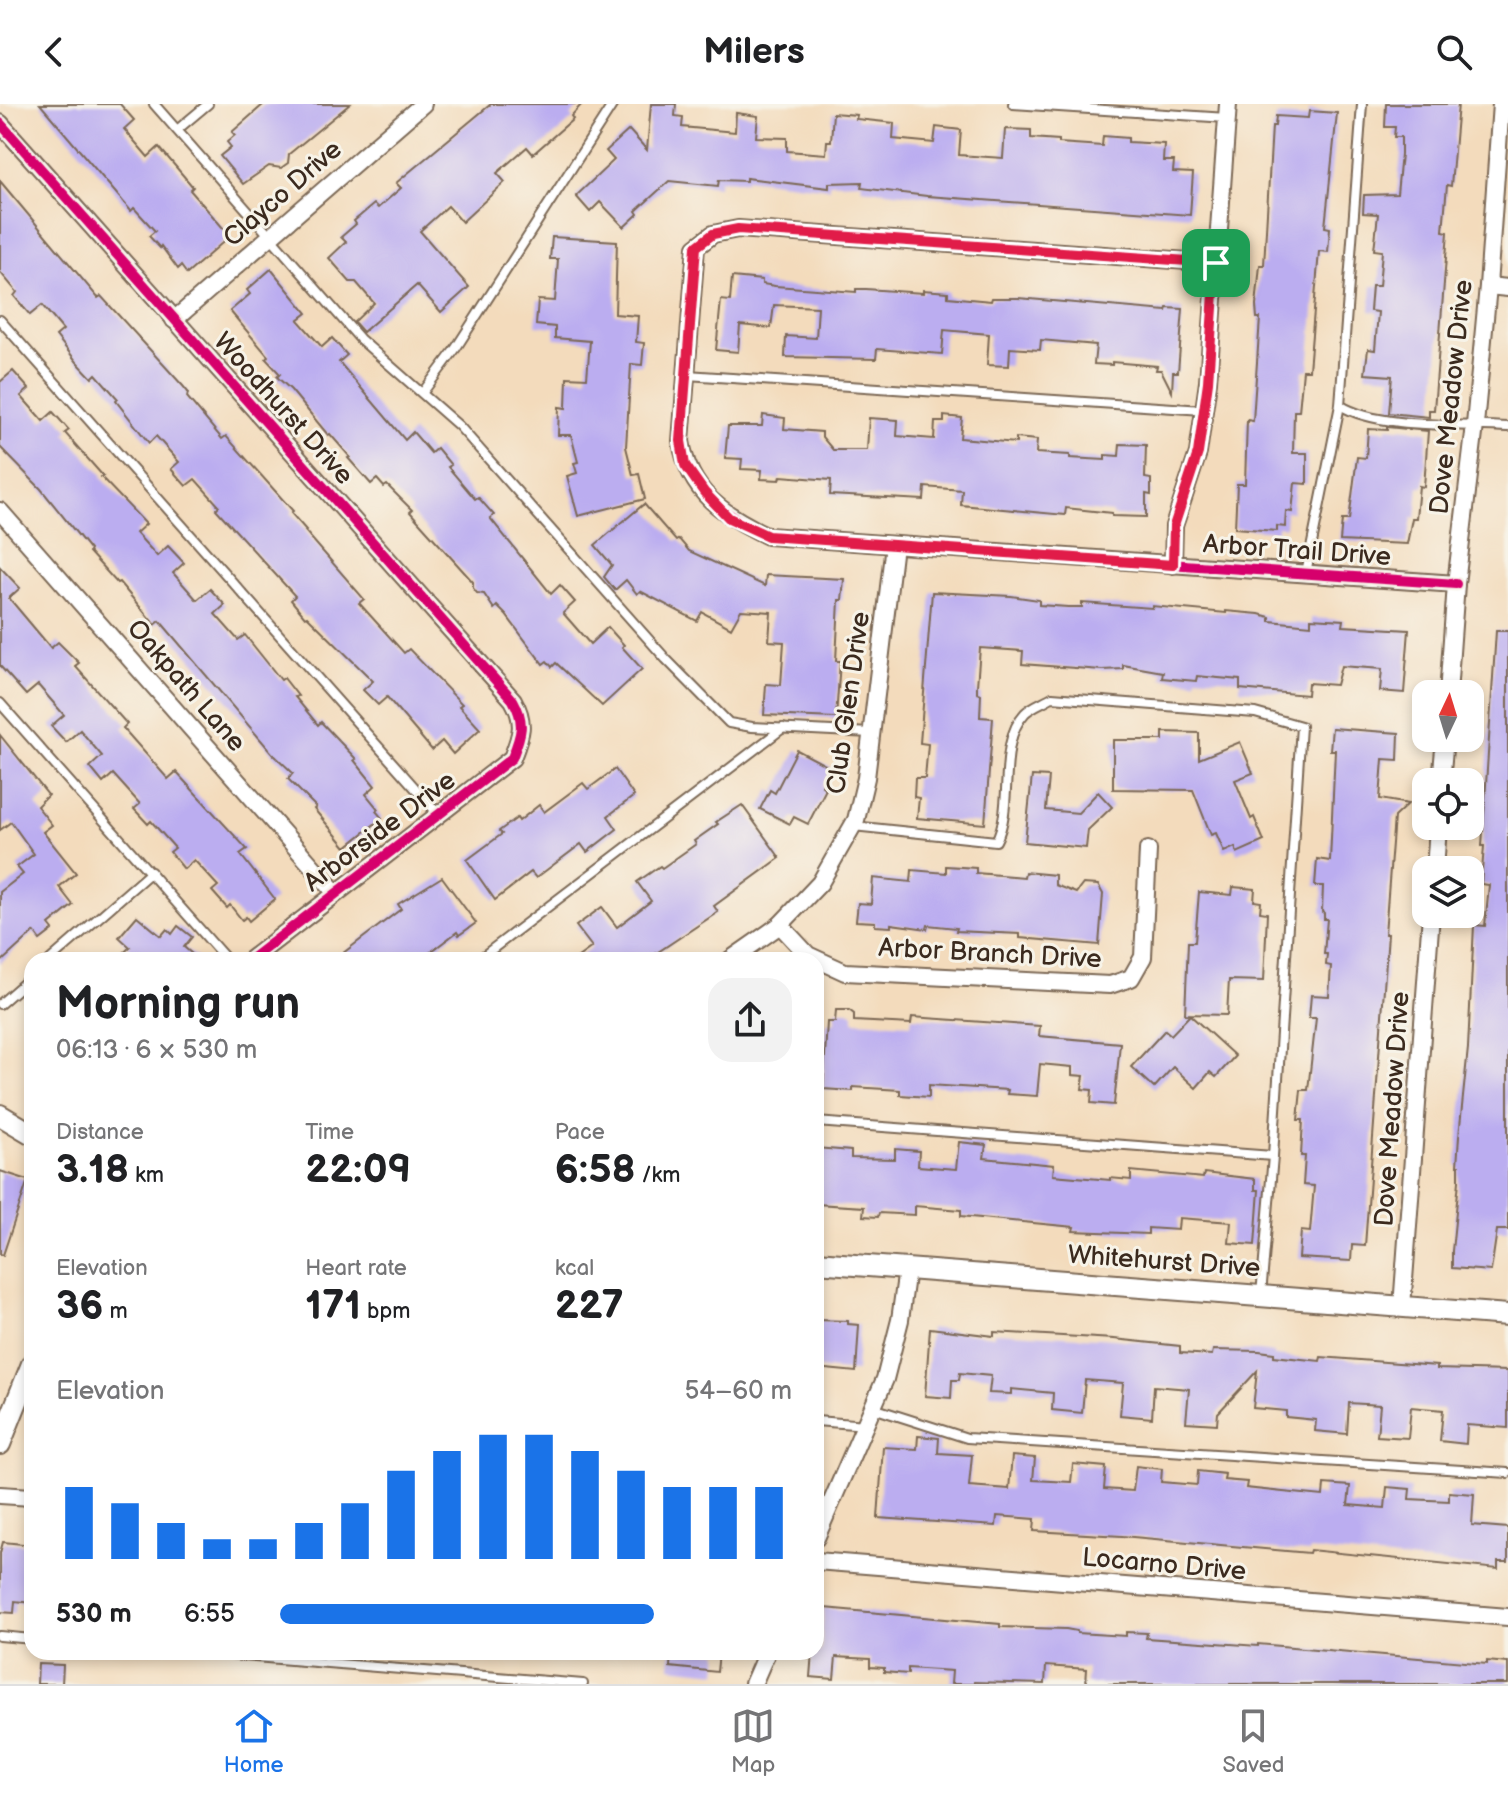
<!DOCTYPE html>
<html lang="en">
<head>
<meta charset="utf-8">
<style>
  :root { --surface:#fff; --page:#f2f2f2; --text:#202124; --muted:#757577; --line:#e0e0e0; --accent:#1a73e8 }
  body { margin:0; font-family:"Balsamiq Sans",sans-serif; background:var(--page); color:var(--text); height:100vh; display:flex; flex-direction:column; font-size:30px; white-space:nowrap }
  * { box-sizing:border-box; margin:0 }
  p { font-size:26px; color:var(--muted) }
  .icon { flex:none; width:44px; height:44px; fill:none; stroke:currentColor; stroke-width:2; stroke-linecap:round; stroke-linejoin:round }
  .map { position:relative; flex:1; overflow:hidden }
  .sheet { position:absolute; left:24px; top:848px; width:800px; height:708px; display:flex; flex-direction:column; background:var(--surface); border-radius:24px; box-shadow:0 4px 12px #0003 }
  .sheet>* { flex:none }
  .needle { width:52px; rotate:4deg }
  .fabs { position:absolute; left:1412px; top:576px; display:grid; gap:16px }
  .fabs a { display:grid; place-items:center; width:72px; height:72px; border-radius:16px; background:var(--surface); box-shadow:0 4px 12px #0003; font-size:40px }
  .pin { position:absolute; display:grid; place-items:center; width:68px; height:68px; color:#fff; margin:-34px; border-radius:16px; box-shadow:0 4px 12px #0006 }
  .round { display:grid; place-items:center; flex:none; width:84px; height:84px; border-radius:24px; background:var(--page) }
  .summary { display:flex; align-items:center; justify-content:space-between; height:136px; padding:0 32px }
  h1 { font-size:44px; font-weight:800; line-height:60px }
  .stats { display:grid; grid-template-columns:repeat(3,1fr); gap:12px; height:136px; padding:8px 32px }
  .stats div { display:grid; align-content:center }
  .stats b { font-size:40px; font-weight:800 }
  .stats small { font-size:22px; font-weight:400 }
  .stats p { font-size:22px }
  .chart { height:224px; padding:16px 32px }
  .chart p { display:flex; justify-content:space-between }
  .chart svg { width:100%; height:144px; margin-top:8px; stroke:var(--accent); stroke-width:6 }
  ul { padding:0 32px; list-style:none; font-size:26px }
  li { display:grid; grid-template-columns:128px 96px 1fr; align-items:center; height:60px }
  li i { height:20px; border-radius:10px; background:var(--accent) }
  header { display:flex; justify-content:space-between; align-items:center; height:104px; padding:0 32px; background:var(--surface); font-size:36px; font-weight:800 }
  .dock { display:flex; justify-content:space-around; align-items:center; height:112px; border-top:2px solid var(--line); background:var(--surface); font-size:22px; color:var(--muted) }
  .dock a { display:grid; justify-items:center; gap:4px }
  .dock .on { color:var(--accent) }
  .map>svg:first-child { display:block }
</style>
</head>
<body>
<header><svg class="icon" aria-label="back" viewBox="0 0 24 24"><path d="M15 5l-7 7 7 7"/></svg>Milers<svg class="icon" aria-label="search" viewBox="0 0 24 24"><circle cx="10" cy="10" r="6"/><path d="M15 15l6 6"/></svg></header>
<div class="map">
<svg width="1508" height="1580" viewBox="0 0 1508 1580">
  <rect width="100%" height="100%" fill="#f7f3e8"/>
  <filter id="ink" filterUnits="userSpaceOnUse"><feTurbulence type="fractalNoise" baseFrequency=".0125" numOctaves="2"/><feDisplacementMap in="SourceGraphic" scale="16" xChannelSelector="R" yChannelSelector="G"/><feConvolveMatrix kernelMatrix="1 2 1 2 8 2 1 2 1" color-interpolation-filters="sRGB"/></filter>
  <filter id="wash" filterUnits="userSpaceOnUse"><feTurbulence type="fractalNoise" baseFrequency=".006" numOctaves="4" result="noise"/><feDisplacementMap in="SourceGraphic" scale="32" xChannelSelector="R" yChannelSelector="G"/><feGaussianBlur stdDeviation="1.8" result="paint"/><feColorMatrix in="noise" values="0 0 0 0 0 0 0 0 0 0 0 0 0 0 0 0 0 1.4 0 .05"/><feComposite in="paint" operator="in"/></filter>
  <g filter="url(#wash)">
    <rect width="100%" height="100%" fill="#f3dbbc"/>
    <g id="blocks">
      <g fill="#bbadf0">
        <path d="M40 0H120L134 16 124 25 148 53 159 43 193 83 190 86 230 132 187 170 181 162 178 165 161 142 160 144 149 132 155 127 134 104 131 107Z"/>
        <path d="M264 0H350L289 50 288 59 281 64 269 62 243 80 220 52 231 43 227 38 235 31 232 28Z"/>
        <path d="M491 0H582L571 12 573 15 533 50 527 43 497 69 505 78 462 118 448 102 420 127 469 183 441 208 417 181 363 228 354 218 374 199 356 178H350L329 154 346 138 341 133 356 120 354 117 374 100 378 104 401 84 396 79Z"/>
        <path d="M651 0H676L675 12 683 13 682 23 735 28 736 9 758 12 756 33 787 34V47L826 50 827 37H831L833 9 857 11 856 15 894 19 893 35 934 39 936 23 961 26 959 51 1003 54 1005 25 1031 26V34L1059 36V39L1102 42 1103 32 1128 34V38L1164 40 1163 57H1174L1173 68 1193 69 1190 111 927 92 861 84 862 78 829 79V84L746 74V77L719 76 718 82 669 77 636 107 638 110 624 123 600 98 590 108 576 92 614 56 606 47 629 26 647 46Z"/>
        <path d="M1386 0H1458L1451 82 1447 81 1443 127 1448 128 1434 306H1429V313L1389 309 1392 272 1365 270 1368 245 1375 246 1378 208 1370 207 1372 182H1379L1382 147 1374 146 1378 110 1363 109 1364 91 1397 90 1401 50V33H1394L1395 23H1385Z"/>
        <path d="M1309 7 1337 9 1325 123 1330 124 1328 148 1319 147 1309 266H1303L1299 307H1294L1293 349H1307V380L1295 379 1292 408 1286 407 1285 423 1277 422V427L1235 424 1237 380H1245L1247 316 1253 317 1260 214H1257L1256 202 1260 161H1264L1272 22H1275L1276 12 1308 14Z"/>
        <path d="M0 77 98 194 101 192 183 282 188 288 187 293 222 335 226 332 293 407 291 409 306 426 305 427 364 495 359 499 404 549 409 545 462 600 459 602 480 625 453 650 442 637 432 646 387 593 378 601 363 586 373 577 307 512 305 513 291 496 295 492 216 405 219 402 195 375 186 382 171 365 179 358 156 332 149 339 116 297 118 295 96 270 92 274 77 258 56 232 63 226 42 201 30 211 14 192 17 188 0 168Z"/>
        <path d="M552 133 617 137 615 210 638 212 636 238 644 239 642 261 631 260 626 343 633 371 639 370 645 395 578 412 567 372 577 369 574 359 578 358 571 331H558L559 303 566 304 567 273 587 274 590 237 555 234V223L536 221 538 196 555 197 558 155H550Z"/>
        <path d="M271 165 307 209 298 216 322 243 332 234 347 251 339 258 405 336 413 328 431 349 437 344 451 361 448 363 475 395 478 393 494 411 490 414 551 490 560 481 575 498 563 509 590 540 608 523 624 541 622 543 642 565 602 602 556 559 552 563 547 557 543 560 506 511 497 502 494 505 484 490 477 489 473 484V478L410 408 412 406 387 381 384 383 377 375 371 380 348 354 350 353 330 330 328 331 291 286 277 273 280 270 266 255 268 252 230 207 250 190 247 186Z"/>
        <path d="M732 173 762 176V180L775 182 856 188V185H866L923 189V186L948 188V193L991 197 992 194H1018L1166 207 1167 204 1183 205 1178 268H1173L1172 288 1161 266H1156L1157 262 1112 258V261L1094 260 1096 241 1041 236 1040 246 1010 244 1009 262 987 261 989 230 944 226 942 250 877 245 876 255 785 253 786 232 816 234 818 203 774 201 771 224 740 221 738 248 716 246 721 196 730 197Z"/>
        <path d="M13 267 29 285 21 292 43 317 53 308 69 326 65 329 103 372 101 373 146 420 136 429 157 452 168 442 184 459 173 469 197 496 210 485 225 501 215 510 238 536 245 531 281 576 284 574 298 592 295 593 318 621 321 618 356 655 354 656 375 682 366 690 378 705 376 707 382 714 346 743 314 705 316 703 288 675 293 669 272 649 160 517 155 521 119 478 117 479 89 448 90 446 41 385 0 343V278Z"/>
        <path d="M763 311 785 314 784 325 822 328V333L833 346H867L869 314 898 316 897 332 934 335 935 318H944V312L962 314 960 334 1016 339V334L1037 336 1036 349 1070 351V354L1105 356V351L1119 352 1120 340 1146 341 1145 374 1151 375V391L1146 390V413L1112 412V409L1066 404 1065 411 961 401 962 386 925 383 924 396 830 391 831 376 781 372 780 376 761 375 762 366 741 365 742 355 725 354 728 322H762Z"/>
        <path d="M1387 323 1428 327 1424 383 1419 382 1416 414H1412L1407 440 1340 437 1342 416H1349L1357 353 1366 354 1368 325 1387 326Z"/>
        <path d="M644 400 676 437 679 435 689 447 765 482 766 471 844 475 842 496H839L836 557H840L836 614 764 611 766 580 781 581 784 538 769 537 771 508 741 506 731 524 702 508 697 517 640 487 637 490 626 476 615 486 604 473 612 461 595 441Z"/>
        <path d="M0 463 20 484 9 494 51 544 58 538 79 559 75 562 127 620 123 624 168 675 176 668 247 745 240 750 275 795 249 817 246 813 242 816 230 801 227 804 212 787 218 782 194 756 184 765 170 748 175 744 151 717 148 720 134 705 140 700 113 670 103 679 90 663 102 652 80 626 66 638 51 622 64 611 38 581 26 591 0 562Z"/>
        <path d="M932 488 1011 492 1039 496V501L1068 503H1082V499L1152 504V502L1226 509V507L1259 510 1270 513V517L1311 521V514L1344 516 1343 522 1409 526 1404 589 1380 587 1382 565 1341 562 1336 581 1308 579 1307 591 1240 585V576L1197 572 1196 577 1162 574 1163 568 1123 561V565L1102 566 1022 560 1023 547 980 544 977 582V589L981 590 980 613 993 614 985 720 917 714 919 694 914 693 915 674H925L928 640 920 639Z"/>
        <path d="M1496 527H1508V1126H1497L1491 1167 1452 1164V1147L1459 1077V1062H1457L1459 1032 1468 944 1474 821 1485 822 1489 781 1481 780 1484 742H1482Z"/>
        <path d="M1332 624 1399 629 1398 656 1383 655 1380 695 1408 700 1394 713 1385 830H1388L1365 1142 1352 1141 1351 1157 1299 1154 1301 1127 1310 1128 1314 1082 1303 1081 1305 1052H1301L1303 1016H1298L1301 986H1308L1316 914H1309L1311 891 1329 892 1331 862 1326 861 1327 850H1324L1327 815H1324V809L1322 808 1323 782H1315L1317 755 1330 757 1335 646H1330Z"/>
        <path d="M1163 628 1199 629V655L1240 638 1253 669 1235 676 1251 715 1254 713 1264 737 1237 749 1235 743 1224 748 1216 729 1211 731 1193 686 1113 685V636H1163Z"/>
        <path d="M0 631 48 691 37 702 52 721 43 728 76 769 59 783 73 801 49 821 53 826 40 836 34 828 0 859V788L23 770 17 763 34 750 11 718 0 726Z"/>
        <path d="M797 646 831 664 822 682 826 685 808 720 794 713 790 720 760 705 770 686 775 689Z"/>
        <path d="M615 665 634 692 608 712 617 725 587 748 581 740 536 774 531 768 495 796 467 756 502 730 499 727 517 714 519 717 539 701 544 708 583 679 588 685Z"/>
        <path d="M1032 672 1049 673 1046 706 1078 709 1098 688 1112 703 1088 726 1086 744 1025 738Z"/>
        <path d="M742 701 780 754 714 802 718 808 646 856H574L592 843 576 822 602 803 617 823 651 797 637 778 660 762 662 764 696 740 694 737 718 720 716 718Z"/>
        <path d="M946 762 976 764V769L1024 773 1025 768 1055 771V781L1076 789 1083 780 1098 781 1103 790 1099 841 1020 834V830L956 827 957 824 928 821 927 825 891 820V823L875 822V818L856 817 858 799 871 800 873 774 911 778 912 766 946 769Z"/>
        <path d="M442 773 476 819 459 831 457 828 420 856H334L401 805 398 800Z"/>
        <path d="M1233 783 1255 785 1254 797 1261 798 1260 808 1267 809 1264 877 1229 876 1227 911 1185 910 1188 838H1195L1199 788 1232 791Z"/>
        <path d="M137 812 161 832 167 825 172 830 178 822 192 833 184 843 199 856H116L130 843 119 833Z"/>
        <path d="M836 906H849L854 910V917L911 920 912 913 1040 922 1039 932 1120 939 1114 1001 1091 999 1092 986 1082 985 1084 972 1072 971V963L1040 960 1037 992 1007 990 1008 986 929 981V993L900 991V986L853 983V987L823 985 827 918H835Z"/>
        <path d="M1190 911 1235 952 1216 973 1210 968 1196 984 1173 963 1154 984 1131 963 1165 926 1171 931Z"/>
        <path d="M959 1038 986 1041 984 1054 1054 1061 1053 1071 1110 1076V1074L1131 1076V1067L1203 1074 1204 1069 1255 1075V1086H1259L1255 1141 1229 1139 1231 1118 1179 1114 1178 1126 1148 1124V1130L1073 1127 1074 1123 961 1112V1106L915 1102V1111L879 1109 878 1113 863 1112 864 1103 816 1100V1044L851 1047V1054L895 1055V1045L919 1047 918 1062 956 1065Z"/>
        <path d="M0 1067 28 1076 3 1151 0 1150Z"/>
        <path d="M816 1216 848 1217V1220L859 1221 856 1268 816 1264Z"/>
        <path d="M930 1224 994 1232V1228L1114 1235 1180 1242V1249L1212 1251 1213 1246 1259 1247 1274 1249V1252L1320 1257 1321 1253 1437 1262V1265L1508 1267V1324L1467 1321 1466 1340 1440 1337 1443 1306 1411 1303 1408 1334 1377 1332 1380 1301 1349 1299 1347 1330 1315 1327 1316 1316 1286 1313V1307L1253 1304 1257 1267 1218 1309 1217 1320 1186 1318 1189 1285 1154 1282 1152 1314 1120 1311 1123 1279 1085 1276 1082 1309 1052 1306 1053 1289 1011 1285V1290L989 1289 991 1272 960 1269 959 1276H952L951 1294 925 1292Z"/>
        <path d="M918 1332 939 1334 938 1349 972 1351 969 1382 1009 1385 1012 1352 1035 1354 1033 1376 1071 1378 1073 1360 1106 1363 1104 1385 1133 1387 1136 1362 1162 1365 1161 1378 1197 1381 1198 1367 1225 1370 1224 1376 1247 1378 1246 1384 1283 1388 1323 1392 1324 1380 1350 1382 1348 1401 1385 1404 1387 1383 1410 1385 1409 1395 1449 1397V1388L1474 1390 1472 1421 1508 1424V1458H1498V1465L1310 1446 1309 1449 1122 1432 1034 1427 1035 1415 997 1412 996 1422 878 1414 883 1343 917 1345Z"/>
        <path d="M3 1438 32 1441V1499L15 1497 14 1509 0 1508V1449Z"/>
        <path d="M824 1504 1000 1520V1523L1066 1525 1077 1527V1529L1126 1532V1528L1147 1529 1146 1534 1258 1542V1540L1487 1560V1557L1508 1559V1580H1086L1087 1565 1046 1562 1045 1580 974 1578V1580H951L952 1567 908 1564V1570L884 1568V1564L870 1563V1555L836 1553 834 1575 810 1573 812 1548 821 1547Z"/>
        <path d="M671 1548H719L717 1568 670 1563Z"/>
        <path d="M38 1560 63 1561 62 1580H37Z"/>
      </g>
    </g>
  </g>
  <g filter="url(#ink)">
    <use href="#blocks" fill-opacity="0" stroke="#7b6855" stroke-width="2"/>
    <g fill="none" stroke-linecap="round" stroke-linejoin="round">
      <g stroke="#7b6855" stroke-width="12">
        <g id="service">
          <path d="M154 0 360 235 459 322 666 555 729 619 752 623 871 629"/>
          <path d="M1013 0 1227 14"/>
          <path d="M177 26 208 0"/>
          <path d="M0 216 439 711"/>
          <path d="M687 271 1203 306"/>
          <path d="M423 288 456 244 613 0"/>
          <path d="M1340 301C1377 325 1462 320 1508 323"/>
          <path d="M1306 469 1340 301 1362 0"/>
          <path d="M0 599 227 856"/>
          <path d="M853 722 996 737C1015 701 996 640 1025 609 1032 602 1044 598 1052 593L1255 609 1301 622 1273 1052 1261 1191"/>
          <path d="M50 856 151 768"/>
          <path d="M478 856 783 624"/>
          <path d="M0 900 32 872"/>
          <path d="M816 1018 1273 1052"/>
          <path d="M873 1304 967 1334 1508 1369"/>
          <path d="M816 1317 866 1321"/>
          <path d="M0 1532 32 1535"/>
          <path d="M194 1548 583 1580"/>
        </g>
      </g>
      <g stroke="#7b6855" stroke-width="20">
        <g id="minor">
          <path d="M0 19 513 596C526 619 521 631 512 654L250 856"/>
          <path d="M1216 159 738 125 713 130 696 143 681 337C689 389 724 411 768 432L1456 480"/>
          <path d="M1488 182 1508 184"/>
          <path d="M174 216 423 0"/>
          <path d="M0 407 335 788"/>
          <path d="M1173 461 1174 422 1198 349 1208 278 1228 0"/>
          <path d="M1448 590 1456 480 1475 321 1488 182 1501 0"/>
          <path d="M1441 678 1445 634"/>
          <path d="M1435 766 1438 722"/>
          <path d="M780 821 808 851 845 868 1110 881 1131 874 1143 853 1148 746"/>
          <path d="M730 856 780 821 820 779 856 716 866 674 894 441"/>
          <path d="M1402 1203 1431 810"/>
          <path d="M0 1391 32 1393"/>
          <path d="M816 1434 885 1275 900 1216 907 1165"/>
          <path d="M816 1457 1508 1513"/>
          <path d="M753 1580 767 1548"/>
        </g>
      </g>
      <g stroke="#7b6855" stroke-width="24">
        <g id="tertiary">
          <path d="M0 1011 32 1030"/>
          <path d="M816 1158 1508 1211"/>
          <path d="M0 1340 32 1260"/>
        </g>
      </g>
      <use href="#service" stroke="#fff" stroke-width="8"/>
      <use href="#minor" stroke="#fff" stroke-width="16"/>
      <use href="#tertiary" stroke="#fff" stroke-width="20"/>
      <g stroke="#f7f3e8" stroke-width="15">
        <g id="cycleway">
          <path d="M0 19 513 596C526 619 521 631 512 654L250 856"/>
          <path d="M1216 159 738 125 713 130 696 143 681 337C689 389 724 411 768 432L1456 480"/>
        </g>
      </g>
      <use href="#cycleway" stroke="#d6006c" stroke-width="10"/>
    </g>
  </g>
  <g fill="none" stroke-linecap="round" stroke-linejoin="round" filter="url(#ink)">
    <g stroke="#fff" stroke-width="16">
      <path id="route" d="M738 125 1216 159 1208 278 1198 349 1174 422 1173 461 768 432 729 414 704 388 685 361 681 337 696 143 713 130Z"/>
    </g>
    <use href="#route" stroke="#e11d48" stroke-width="10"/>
  </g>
  <g text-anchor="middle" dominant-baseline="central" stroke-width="6" stroke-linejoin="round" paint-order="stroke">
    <g font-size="26" fill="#3b2a1e" stroke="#f7f3e8">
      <text transform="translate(283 90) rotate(-41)">Clayco Drive</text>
      <text transform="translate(1452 293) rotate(-84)">Dove Meadow Drive</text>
      <text transform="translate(283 305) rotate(48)">Woodhurst Drive</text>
      <text transform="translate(1297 447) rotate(4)">Arbor Trail Drive</text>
      <text transform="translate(186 582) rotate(49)">Oakpath Lane</text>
      <text transform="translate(849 599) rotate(-82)">Club Glen Drive</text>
      <text transform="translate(380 728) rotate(-37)">Arborside Drive</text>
      <text transform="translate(990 850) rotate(3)">Arbor Branch Drive</text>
      <text transform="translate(1393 1005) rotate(-86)">Dove Meadow Drive</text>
      <text transform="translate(1164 1158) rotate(4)">Whitehurst Drive</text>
      <text transform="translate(1164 1461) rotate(5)">Locarno Drive</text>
    </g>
  </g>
</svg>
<div class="fabs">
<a><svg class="needle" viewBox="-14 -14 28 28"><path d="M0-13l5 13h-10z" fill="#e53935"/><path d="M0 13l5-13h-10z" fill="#757577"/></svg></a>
<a><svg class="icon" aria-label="locate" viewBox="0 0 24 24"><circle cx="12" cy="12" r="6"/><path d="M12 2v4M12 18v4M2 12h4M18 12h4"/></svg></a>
<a><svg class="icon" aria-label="layers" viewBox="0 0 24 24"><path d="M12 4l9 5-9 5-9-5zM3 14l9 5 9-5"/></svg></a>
</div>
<div class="pin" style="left:1216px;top:159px;background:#1e9e55"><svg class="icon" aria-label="arrive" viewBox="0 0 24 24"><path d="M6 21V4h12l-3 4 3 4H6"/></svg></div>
<section class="sheet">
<div class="summary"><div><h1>Morning run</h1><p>06:13 · 6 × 530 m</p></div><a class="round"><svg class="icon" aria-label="share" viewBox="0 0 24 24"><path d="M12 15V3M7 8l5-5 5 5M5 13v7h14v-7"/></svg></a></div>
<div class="stats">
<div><p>Distance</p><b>3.18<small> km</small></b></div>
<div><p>Time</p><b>22:09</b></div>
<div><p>Pace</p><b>6:58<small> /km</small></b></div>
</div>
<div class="stats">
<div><p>Elevation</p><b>36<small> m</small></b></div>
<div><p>Heart rate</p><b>171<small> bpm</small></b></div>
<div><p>kcal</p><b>227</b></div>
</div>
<div class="chart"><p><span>Elevation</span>54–60 m</p>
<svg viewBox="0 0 160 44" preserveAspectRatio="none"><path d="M5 44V22M15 44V27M25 44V33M35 44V38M45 44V38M55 44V33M65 44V27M75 44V17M85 44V11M95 44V6M105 44V6M115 44V11M125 44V17M135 44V22M145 44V22M155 44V22"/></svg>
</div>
<ul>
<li><b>530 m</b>6:55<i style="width:73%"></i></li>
</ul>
</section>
</div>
<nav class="dock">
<a class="on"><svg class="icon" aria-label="home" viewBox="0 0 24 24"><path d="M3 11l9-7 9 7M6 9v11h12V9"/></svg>Home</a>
<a><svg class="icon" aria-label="map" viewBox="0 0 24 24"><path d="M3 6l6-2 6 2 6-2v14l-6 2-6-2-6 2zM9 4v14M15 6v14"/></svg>Map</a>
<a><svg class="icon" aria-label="saved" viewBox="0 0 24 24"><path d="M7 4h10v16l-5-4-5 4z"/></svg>Saved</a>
</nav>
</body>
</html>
